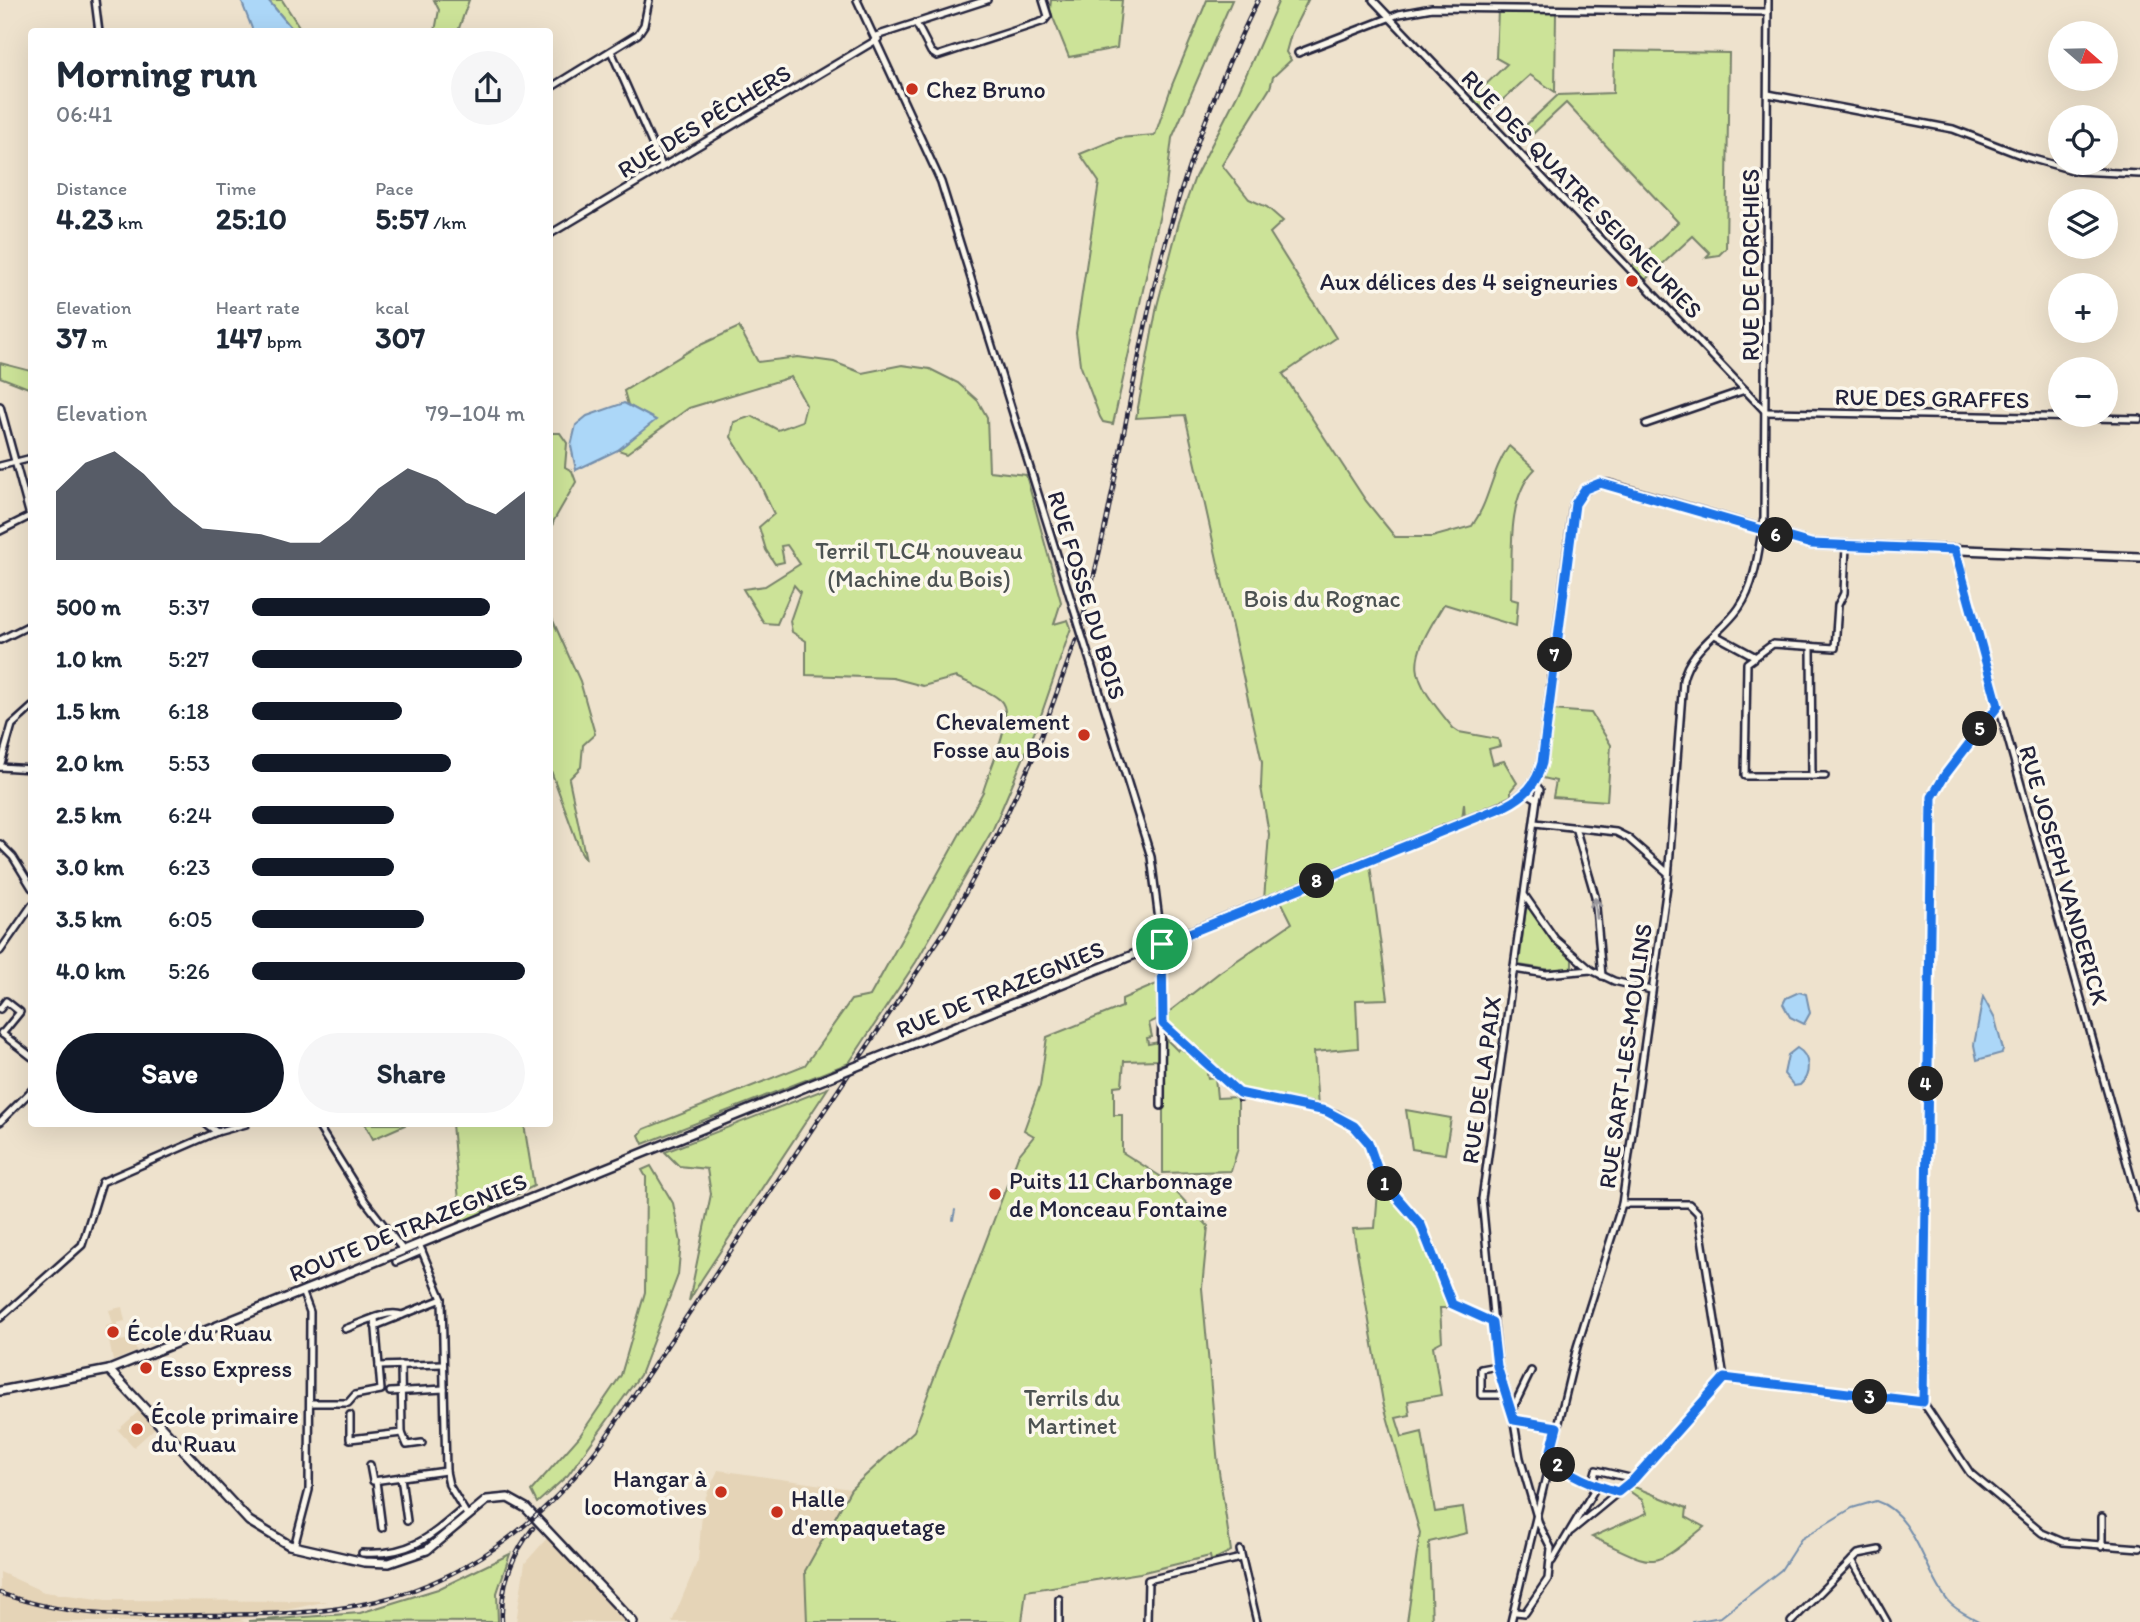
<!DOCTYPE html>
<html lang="en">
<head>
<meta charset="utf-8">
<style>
  :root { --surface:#fff; --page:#f6f6f7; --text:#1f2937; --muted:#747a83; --accent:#111827 }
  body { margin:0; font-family:Itim,sans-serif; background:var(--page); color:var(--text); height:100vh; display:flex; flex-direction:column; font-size:26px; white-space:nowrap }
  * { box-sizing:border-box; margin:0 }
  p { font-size:23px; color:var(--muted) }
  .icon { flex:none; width:38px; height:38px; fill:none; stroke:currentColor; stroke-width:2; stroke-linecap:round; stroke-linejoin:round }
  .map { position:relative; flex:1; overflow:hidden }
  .sheet { position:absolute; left:28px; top:28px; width:525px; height:1099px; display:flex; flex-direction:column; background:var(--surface); border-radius:7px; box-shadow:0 7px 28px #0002 }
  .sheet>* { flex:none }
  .needle { width:46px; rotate:110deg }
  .buttons { position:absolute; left:2048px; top:21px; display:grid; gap:14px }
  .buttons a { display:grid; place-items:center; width:70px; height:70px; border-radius:50%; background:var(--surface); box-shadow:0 7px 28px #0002; font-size:35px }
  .pin { position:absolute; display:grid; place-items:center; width:60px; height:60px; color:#fff; margin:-30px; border:4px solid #fff; border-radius:50%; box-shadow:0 2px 7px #0007 }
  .km { position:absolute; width:35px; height:35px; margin:-18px; border-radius:50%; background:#222; color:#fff; font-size:19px; line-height:35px; text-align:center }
  .round { display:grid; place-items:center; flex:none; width:74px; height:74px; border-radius:37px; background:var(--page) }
  .head { display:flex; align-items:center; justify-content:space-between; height:119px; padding:0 28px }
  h1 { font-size:38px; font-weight:800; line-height:52px }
  .stats { display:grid; grid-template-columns:repeat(3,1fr); gap:10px; height:119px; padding:7px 28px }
  .stats div { display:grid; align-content:center }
  .stats b { font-size:30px; font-weight:800 }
  .stats small { font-size:19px; font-weight:400 }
  .stats p { font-size:19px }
  .chart { height:196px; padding:14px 28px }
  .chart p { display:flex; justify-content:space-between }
  .chart svg { width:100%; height:126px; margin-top:7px; fill:var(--accent); opacity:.7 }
  .cta { display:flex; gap:14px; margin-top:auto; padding:14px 28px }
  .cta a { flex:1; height:80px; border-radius:42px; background:var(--accent); color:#fff; font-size:28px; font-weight:800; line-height:80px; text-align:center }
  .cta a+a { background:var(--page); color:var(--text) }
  ul { padding:0 28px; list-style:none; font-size:23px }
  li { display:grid; grid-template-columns:112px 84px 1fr; align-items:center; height:52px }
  li i { height:18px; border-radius:9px; background:var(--accent) }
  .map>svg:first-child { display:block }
</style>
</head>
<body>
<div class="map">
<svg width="2140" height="1622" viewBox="0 0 2140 1622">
  <rect width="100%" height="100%" fill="#eee2cd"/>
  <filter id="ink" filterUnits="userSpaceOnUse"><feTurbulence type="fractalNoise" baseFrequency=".0143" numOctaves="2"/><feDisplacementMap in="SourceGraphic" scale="14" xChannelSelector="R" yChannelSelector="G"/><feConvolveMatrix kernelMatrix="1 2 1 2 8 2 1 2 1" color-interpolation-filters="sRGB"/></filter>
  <g filter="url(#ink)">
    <g fill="#e5d4b7">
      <path d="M122 1307 125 1321 117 1323 120 1341 132 1339 137 1351 113 1361 106 1326 113 1324 109 1310Z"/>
      <path d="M139 1411 155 1428 134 1447 118 1430Z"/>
      <path d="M718 1470 851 1489 805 1571 807 1622H672L698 1560 703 1503Z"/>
      <path d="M548 1537 626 1622H516L525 1563Z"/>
      <path d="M0 1572 44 1592 106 1600 328 1601 240 1620 245 1622H0Z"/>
    </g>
    <g fill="#cce398" stroke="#77826a" stroke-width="2">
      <path d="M268 0H282L302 31H294Z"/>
      <path d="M434 0H469L458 31H435L439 10Z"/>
      <path d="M1051 0H1122L1117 48 1069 57 1050 10Z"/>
      <path d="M1207 0H1232L1172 138 1166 187 1113 424 1103 422 1100 417 1080 364 1076 333 1099 182 1080 154 1119 138 1155 135 1172 85Z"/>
      <path d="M1279 0H1308L1291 34 1286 52 1291 60 1273 77 1270 88 1222 165 1249 199 1267 207 1283 221 1270 233 1336 338 1283 374 1366 501 1395 537H1432L1472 526C1490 501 1491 471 1509 446L1535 469C1505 499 1513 559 1511 599L1518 601 1516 626 1444 604C1406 665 1408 673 1453 728L1459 732 1498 739 1500 746 1489 749 1493 764 1504 761 1517 783 1511 790V799L1465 818 1464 803 1462 820 1264 900 1269 834 1261 787 1262 762 1185 415 1136 418 1157 306 1179 222 1195 177 1238 93Z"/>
      <path d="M1498 10 1556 12 1555 92 1530 75 1487 114 1472 98 1507 64 1496 58Z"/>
      <path d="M1614 51 1729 53 1726 248 1719 255 1706 257 1710 253 1693 236 1644 281 1632 266 1678 222 1566 103 1519 147 1511 139 1558 95 1613 93Z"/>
      <path d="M739 327 758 362 798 357 834 362 862 373 902 365 930 369 958 383 978 401 987 417 989 471 1026 475 1061 602 1054 624 1068 620 1071 628 1038 724 993 829 916 962 849 1063 643 1144 639 1135 644 1129 805 1065 851 1000 870 996 983 792C988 772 1017 715 1000 700 989 690 970 684 956 677L923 686 893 678 806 675V641L792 632 790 621 800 592 794 585 777 624 764 623 743 589 765 586 800 564 787 545 781 546 784 562 775 564 766 550 759 527 774 514 757 478 731 437 734 422 752 416 778 430 802 421 806 405 791 377 689 408 627 453 618 450 655 420 628 405 624 391 694 348Z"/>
      <path d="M0 363 31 371V389L0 377Z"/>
      <path d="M550 433H560L567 443 565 467 572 471 576 482 553 522 550 539Z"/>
      <path d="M550 614 580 681 595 734 583 745 581 767 569 779 586 860 580 850 550 768Z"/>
      <path d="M1552 710 1591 713 1611 745 1607 801 1553 797 1556 781 1543 778Z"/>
      <path d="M1370 865 1388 999 1356 1000 1358 1048 1314 1052 1318 1107 1241 1091 1167 1024 1165 1015 1220 972 1292 923 1281 901Z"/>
      <path d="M1526 908 1532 909 1549 937 1572 959V968L1550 970 1519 965Z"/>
      <path d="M1159 983 1160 1018 1149 1023 1152 1037 1147 1038 1148 1044 1159 1042V1060L1124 1061 1122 1085 1114 1086V1115H1122V1152L1163 1178 1208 1226 1202 1288 1218 1465 1231 1551 1211 1561 1210 1556 1140 1573 1026 1591 1022 1622H807L805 1571 851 1489 914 1431 1018 1156 1034 1136 1024 1130 1040 1086 1047 1037 1122 1007V999Z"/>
      <path d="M1163 1036 1178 1051 1180 1048 1185 1052 1188 1050 1216 1073 1207 1074 1208 1078 1215 1077 1217 1098 1238 1097V1148L1231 1171 1163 1173Z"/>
      <path d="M828 1088 702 1279 689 1301 711 1194 707 1169 679 1166 665 1152Z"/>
      <path d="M1406 1110 1451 1118 1445 1154 1412 1149Z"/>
      <path d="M365 1124H407L373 1139Z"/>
      <path d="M452 1124H524L534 1186 461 1223Z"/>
      <path d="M651 1166 673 1203 681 1242 678 1275 640 1375 568 1475 537 1503 531 1491 579 1437 621 1375 645 1292 646 1177 642 1170Z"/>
      <path d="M1379 1179 1421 1228 1453 1308H1440L1442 1341 1433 1346 1441 1395 1408 1401 1410 1415 1396 1418 1402 1437 1422 1432 1435 1512 1463 1508 1467 1533 1429 1542 1432 1622H1407L1420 1533 1383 1402 1353 1229 1375 1228Z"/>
      <path d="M1632 1486 1687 1508 1686 1517 1704 1527C1647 1574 1656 1565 1592 1537L1647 1513 1642 1500 1628 1490Z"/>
      <path d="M510 1554 497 1593 498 1622 249 1621 360 1613 438 1589Z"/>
    </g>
    <g fill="#acd7f8" stroke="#758fac" stroke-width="2">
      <path d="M241 0H268L294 31H253Z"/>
      <path d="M624 403 656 420 618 450 576 470 571 446 576 425 587 416Z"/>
      <path d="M1799 992 1806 994 1810 1013 1804 1024 1790 1017 1783 1004 1786 998Z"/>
      <path d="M1983 997 1995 1019 2003 1050 2002 1053 1977 1060 1974 1045Z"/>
      <path d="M1797 1048C1811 1056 1811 1075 1800 1085L1794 1086 1784 1074 1788 1055Z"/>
    </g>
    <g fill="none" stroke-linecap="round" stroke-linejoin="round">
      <g stroke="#758fac" stroke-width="2">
        <path d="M953 1220 955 1210"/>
        <path d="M1693 1622 1721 1617 1781 1570 1801 1539 1852 1508 1876 1501C1915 1513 1925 1573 1948 1601 1955 1610 1970 1616 1980 1622"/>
      </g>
      <g stroke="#22223b" stroke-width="10">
        <g id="minor">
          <path d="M95 0 99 32"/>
          <path d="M857 0 941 182 1151 857 1162 944 1161 1106"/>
          <path d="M1373 0 1766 412"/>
          <path d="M916 23 931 52 937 56 1044 21 1048 16 1043 0"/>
          <path d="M876 36 987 0"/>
          <path d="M611 51 662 166"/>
          <path d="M1298 53 1399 14 1432 8 1768 12"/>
          <path d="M550 88 638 34 644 25 649 0"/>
          <path d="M1768 94 1953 129 2026 157 2076 171 2140 174"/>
          <path d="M550 234 878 39"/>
          <path d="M0 406 30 516 0 531"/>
          <path d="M1766 412 2140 419"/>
          <path d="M1646 424 1745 390"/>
          <path d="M0 466 32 458"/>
          <path d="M1955 550 2140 1209"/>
          <path d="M1715 635 1754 656"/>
          <path d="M0 640 32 624"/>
          <path d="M1811 646 1812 776"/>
          <path d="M1998 706 1945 775 1932 797 1923 1402 1970 1473 2042 1533 2063 1542 2140 1548"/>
          <path d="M0 767 12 725 32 707"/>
          <path d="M0 767 32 769"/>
          <path d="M1825 776H1745L1747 663 1773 644 1835 648 1838 605 1844 593 1846 545"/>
          <path d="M1527 793 1537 799 1540 790 1534 783"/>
          <path d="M1535 823 1616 832 1628 838 1668 873"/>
          <path d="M1575 827 1595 896 1602 976"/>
          <path d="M0 844 13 857 32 888"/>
          <path d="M1525 896 1555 939 1591 970"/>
          <path d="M0 951 32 905"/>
          <path d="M1514 969 1546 974 1591 970 1614 981 1651 990"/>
          <path d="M0 1009 6 1001 20 1012 2 1034"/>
          <path d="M1163 1024 1232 1085 1240 1097"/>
          <path d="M1 1033 32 1057"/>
          <path d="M1239 1093 1312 1107 1336 1114 1354 1126 1368 1142 1381 1179 1421 1225 1452 1304 1492 1322"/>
          <path d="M0 1122 32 1090"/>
          <path d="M206 1124 217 1132"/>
          <path d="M317 1124 365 1201 403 1250"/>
          <path d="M419 1244 442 1299 446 1471 449 1485 467 1515"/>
          <path d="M396 1262 422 1251"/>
          <path d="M0 1318 82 1245 102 1182 217 1132 246 1124"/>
          <path d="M375 1326 442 1299"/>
          <path d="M345 1329C360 1324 387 1309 402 1315"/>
          <path d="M379 1366 443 1364"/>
          <path d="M1498 1366 1481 1369V1395H1506"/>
          <path d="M1724 1378 1923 1402"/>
          <path d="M390 1392 444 1389"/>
          <path d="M310 1403H348L355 1395 381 1390 375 1318"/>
          <path d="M1512 1410 1531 1371"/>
          <path d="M350 1415V1439L402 1433 401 1365"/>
          <path d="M1514 1420 1557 1427"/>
          <path d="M402 1433 407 1445 422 1443"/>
          <path d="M1550 1458C1571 1476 1591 1484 1617 1492"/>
          <path d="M370 1465 373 1481 446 1471"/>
          <path d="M401 1477 407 1521"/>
          <path d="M376 1481 382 1528"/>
          <path d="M1592 1485 1596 1470 1634 1479"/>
          <path d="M2102 1517V1547"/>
          <path d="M1571 1531 1634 1479 1724 1378 1698 1213 1689 1204H1622"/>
          <path d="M294 1547 309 1490 310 1312 302 1291"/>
          <path d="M1240 1550 1257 1622"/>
          <path d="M362 1553C409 1556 429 1538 463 1509"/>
          <path d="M1852 1560 1887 1622"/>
          <path d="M1552 1561 1596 1487"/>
          <path d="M1059 1599V1622"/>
          <path d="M1516 1612 1525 1613 1548 1579 1551 1548 1539 1524 1520 1458 1512 1410 1498 1366 1482 1199 1537 799"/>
          <path d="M1147 1622 1148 1580 1241 1558"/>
          <path d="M1511 1622 1577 1347 1622 1204 1668 879 1683 680C1690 648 1722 633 1739 608 1756 584 1759 546 1764 518L1768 0"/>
          <path d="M1791 1622 1858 1554 1879 1550"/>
        </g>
      </g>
      <g stroke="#22223b" stroke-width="12">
        <g id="major">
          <path d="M872 1060 1486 813C1513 802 1534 794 1542 763L1574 506C1580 491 1591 482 1608 484L1811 544 2140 557"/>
          <path d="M109 1370 249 1521 289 1545 364 1562 389 1563 427 1550 487 1500 508 1498 526 1508 633 1622"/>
          <path d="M0 1391 109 1370 825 1079"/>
        </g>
      </g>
      <use href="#minor" stroke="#fbf7ec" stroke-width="5"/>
      <use href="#major" stroke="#fbf7ec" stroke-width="7"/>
      <g stroke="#22223b" stroke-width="4.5">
        <g id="rail">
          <path d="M1083 618C1114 505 1129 388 1157 275 1181 180 1215 87 1258 0"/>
          <path d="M0 1593C69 1618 137 1617 209 1615 259 1614 309 1615 358 1605 462 1586 545 1522 606 1437L946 929 998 833 1033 758 1076 640"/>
          <path d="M502 1622C500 1587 512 1555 533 1528"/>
        </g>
      </g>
      <use href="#rail" stroke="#fbf7ec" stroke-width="2" stroke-dasharray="5" stroke-linecap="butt"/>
      <g stroke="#22223b" stroke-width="12" stroke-linecap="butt">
        <path id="major-bridge" d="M825 1079 872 1060"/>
      </g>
      <use href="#major-bridge" stroke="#fbf7ec" stroke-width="7"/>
    </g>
    <defs><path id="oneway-shaft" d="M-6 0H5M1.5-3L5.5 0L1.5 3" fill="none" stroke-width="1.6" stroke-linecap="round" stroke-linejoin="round" transform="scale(1.75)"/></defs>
    <use stroke="#99979c" href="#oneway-shaft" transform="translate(1596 908) rotate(-96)"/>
  </g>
  <g fill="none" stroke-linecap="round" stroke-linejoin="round" filter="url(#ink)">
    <g stroke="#fff" stroke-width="14">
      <path id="route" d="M1600 483 1811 544 1955 550 1998 706 1945 775 1932 797 1923 1402 1724 1378 1634 1479 1618 1492C1591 1484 1571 1476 1549 1458L1557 1427 1514 1420 1497 1366 1492 1322 1452 1304 1421 1225 1381 1179 1368 1142 1354 1126 1326 1111 1239 1093 1163 1024 1162 944 1505 806C1525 796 1536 785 1542 763L1575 504 1585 489Z"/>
    </g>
    <use href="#route" stroke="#1a73e8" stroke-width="9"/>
  </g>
  <g fill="#c8321e" stroke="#fbf7ec" stroke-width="2.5">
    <circle cx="912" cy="89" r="7"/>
    <circle cx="1632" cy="281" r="7"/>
    <circle cx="1084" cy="735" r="7"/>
    <circle cx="995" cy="1194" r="7"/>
    <circle cx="113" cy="1332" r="7"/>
    <circle cx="146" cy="1368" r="7"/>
    <circle cx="137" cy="1429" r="7"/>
    <circle cx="721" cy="1492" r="7"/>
    <circle cx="777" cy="1512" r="7"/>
  </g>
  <g text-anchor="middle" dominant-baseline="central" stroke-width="7" stroke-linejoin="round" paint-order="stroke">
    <g font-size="24" fill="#22223b" stroke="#fbf7ec" text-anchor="start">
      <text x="926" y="89">Chez Bruno</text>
      <text x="1618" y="281" text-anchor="end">Aux délices des 4 seigneuries</text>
      <text x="1070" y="721" text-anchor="end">Chevalement<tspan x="1070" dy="28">Fosse au Bois</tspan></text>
      <text x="1009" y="1180">Puits 11 Charbonnage<tspan x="1009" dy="28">de Monceau Fontaine</tspan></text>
      <text x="127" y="1332">École du Ruau</text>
      <text x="160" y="1368">Esso Express</text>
      <text x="151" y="1415">École primaire<tspan x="151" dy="28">du Ruau</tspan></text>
      <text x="707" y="1478" text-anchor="end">Hangar à<tspan x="707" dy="28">locomotives</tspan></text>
      <text x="791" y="1498">Halle<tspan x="791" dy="28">d'empaquetage</tspan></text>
    </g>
    <g font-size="24" fill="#22223b" stroke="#fbf7ec">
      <text transform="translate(704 121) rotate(-31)">RUE DES PÊCHERS</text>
      <text transform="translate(1582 194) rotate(46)">RUE DES QUATRE SEIGNEURIES</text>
      <text transform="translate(1750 265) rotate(-90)">RUE DE FORCHIES</text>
      <text transform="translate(1932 398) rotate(1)">RUE DES GRAFFES</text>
      <text transform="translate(1087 595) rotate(73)">RUE FOSSE DU BOIS</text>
      <text transform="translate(2064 875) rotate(74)">RUE JOSEPH VANDERICK</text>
      <text transform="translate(1000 989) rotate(-22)">RUE DE TRAZEGNIES</text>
      <text transform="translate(1625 1056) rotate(-82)">RUE SART-LES-MOULINS</text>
      <text transform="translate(1481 1080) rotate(-82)">RUE DE LA PAIX</text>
      <text transform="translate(408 1227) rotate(-22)">ROUTE DE TRAZEGNIES</text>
    </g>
    <g font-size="24" fill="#4c5252" stroke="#fbf7ec">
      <text x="919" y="550">Terril TLC4 nouveau<tspan x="919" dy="28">(Machine du Bois)</tspan></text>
      <text x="1322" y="598">Bois du Rognac</text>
      <text x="1072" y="1397">Terrils du<tspan x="1072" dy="28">Martinet</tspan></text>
    </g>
  </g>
</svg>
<div class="buttons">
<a><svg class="needle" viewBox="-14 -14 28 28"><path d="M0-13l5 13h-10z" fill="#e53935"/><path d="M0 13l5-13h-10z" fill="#747a83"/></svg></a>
<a><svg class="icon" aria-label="locate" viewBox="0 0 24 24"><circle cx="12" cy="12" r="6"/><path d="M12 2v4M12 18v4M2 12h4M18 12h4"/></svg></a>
<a><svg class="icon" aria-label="layers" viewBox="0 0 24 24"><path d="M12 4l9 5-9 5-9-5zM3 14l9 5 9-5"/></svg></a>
<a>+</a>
<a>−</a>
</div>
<div class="pin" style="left:1162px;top:944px;background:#1e9e55"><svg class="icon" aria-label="arrive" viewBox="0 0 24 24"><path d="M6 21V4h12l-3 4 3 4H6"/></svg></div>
<b class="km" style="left:1385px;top:1184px">1</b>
<b class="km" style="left:1558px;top:1465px">2</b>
<b class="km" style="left:1870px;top:1397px">3</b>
<b class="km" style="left:1926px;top:1084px">4</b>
<b class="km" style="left:1980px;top:729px">5</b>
<b class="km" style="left:1776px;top:535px">6</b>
<b class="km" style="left:1555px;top:655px">7</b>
<b class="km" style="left:1317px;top:881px">8</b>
<section class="sheet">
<div class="head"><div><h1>Morning run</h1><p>06:41</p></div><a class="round"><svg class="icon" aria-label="share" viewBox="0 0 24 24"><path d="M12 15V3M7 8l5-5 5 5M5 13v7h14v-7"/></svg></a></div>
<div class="stats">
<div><p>Distance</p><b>4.23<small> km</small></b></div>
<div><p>Time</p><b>25:10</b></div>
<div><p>Pace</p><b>5:57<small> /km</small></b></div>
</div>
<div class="stats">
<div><p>Elevation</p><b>37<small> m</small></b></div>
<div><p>Heart rate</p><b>147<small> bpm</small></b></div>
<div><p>kcal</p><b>307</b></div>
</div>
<div class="chart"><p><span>Elevation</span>79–104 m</p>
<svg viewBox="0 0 160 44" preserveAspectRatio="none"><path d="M0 44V20L10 10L20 6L30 14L40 25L50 33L60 34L70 35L80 38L90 38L100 30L110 19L120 12L130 16L140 24L150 28L160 20V44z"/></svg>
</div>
<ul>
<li><b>500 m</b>5:37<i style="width:87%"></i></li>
<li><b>1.0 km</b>5:27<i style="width:99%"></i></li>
<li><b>1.5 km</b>6:18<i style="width:55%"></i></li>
<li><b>2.0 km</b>5:53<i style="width:73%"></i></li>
<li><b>2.5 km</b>6:24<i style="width:52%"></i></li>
<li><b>3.0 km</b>6:23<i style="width:52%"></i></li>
<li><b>3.5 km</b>6:05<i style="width:63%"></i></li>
<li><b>4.0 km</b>5:26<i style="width:100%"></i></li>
</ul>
<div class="cta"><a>Save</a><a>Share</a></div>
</section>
</div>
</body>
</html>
